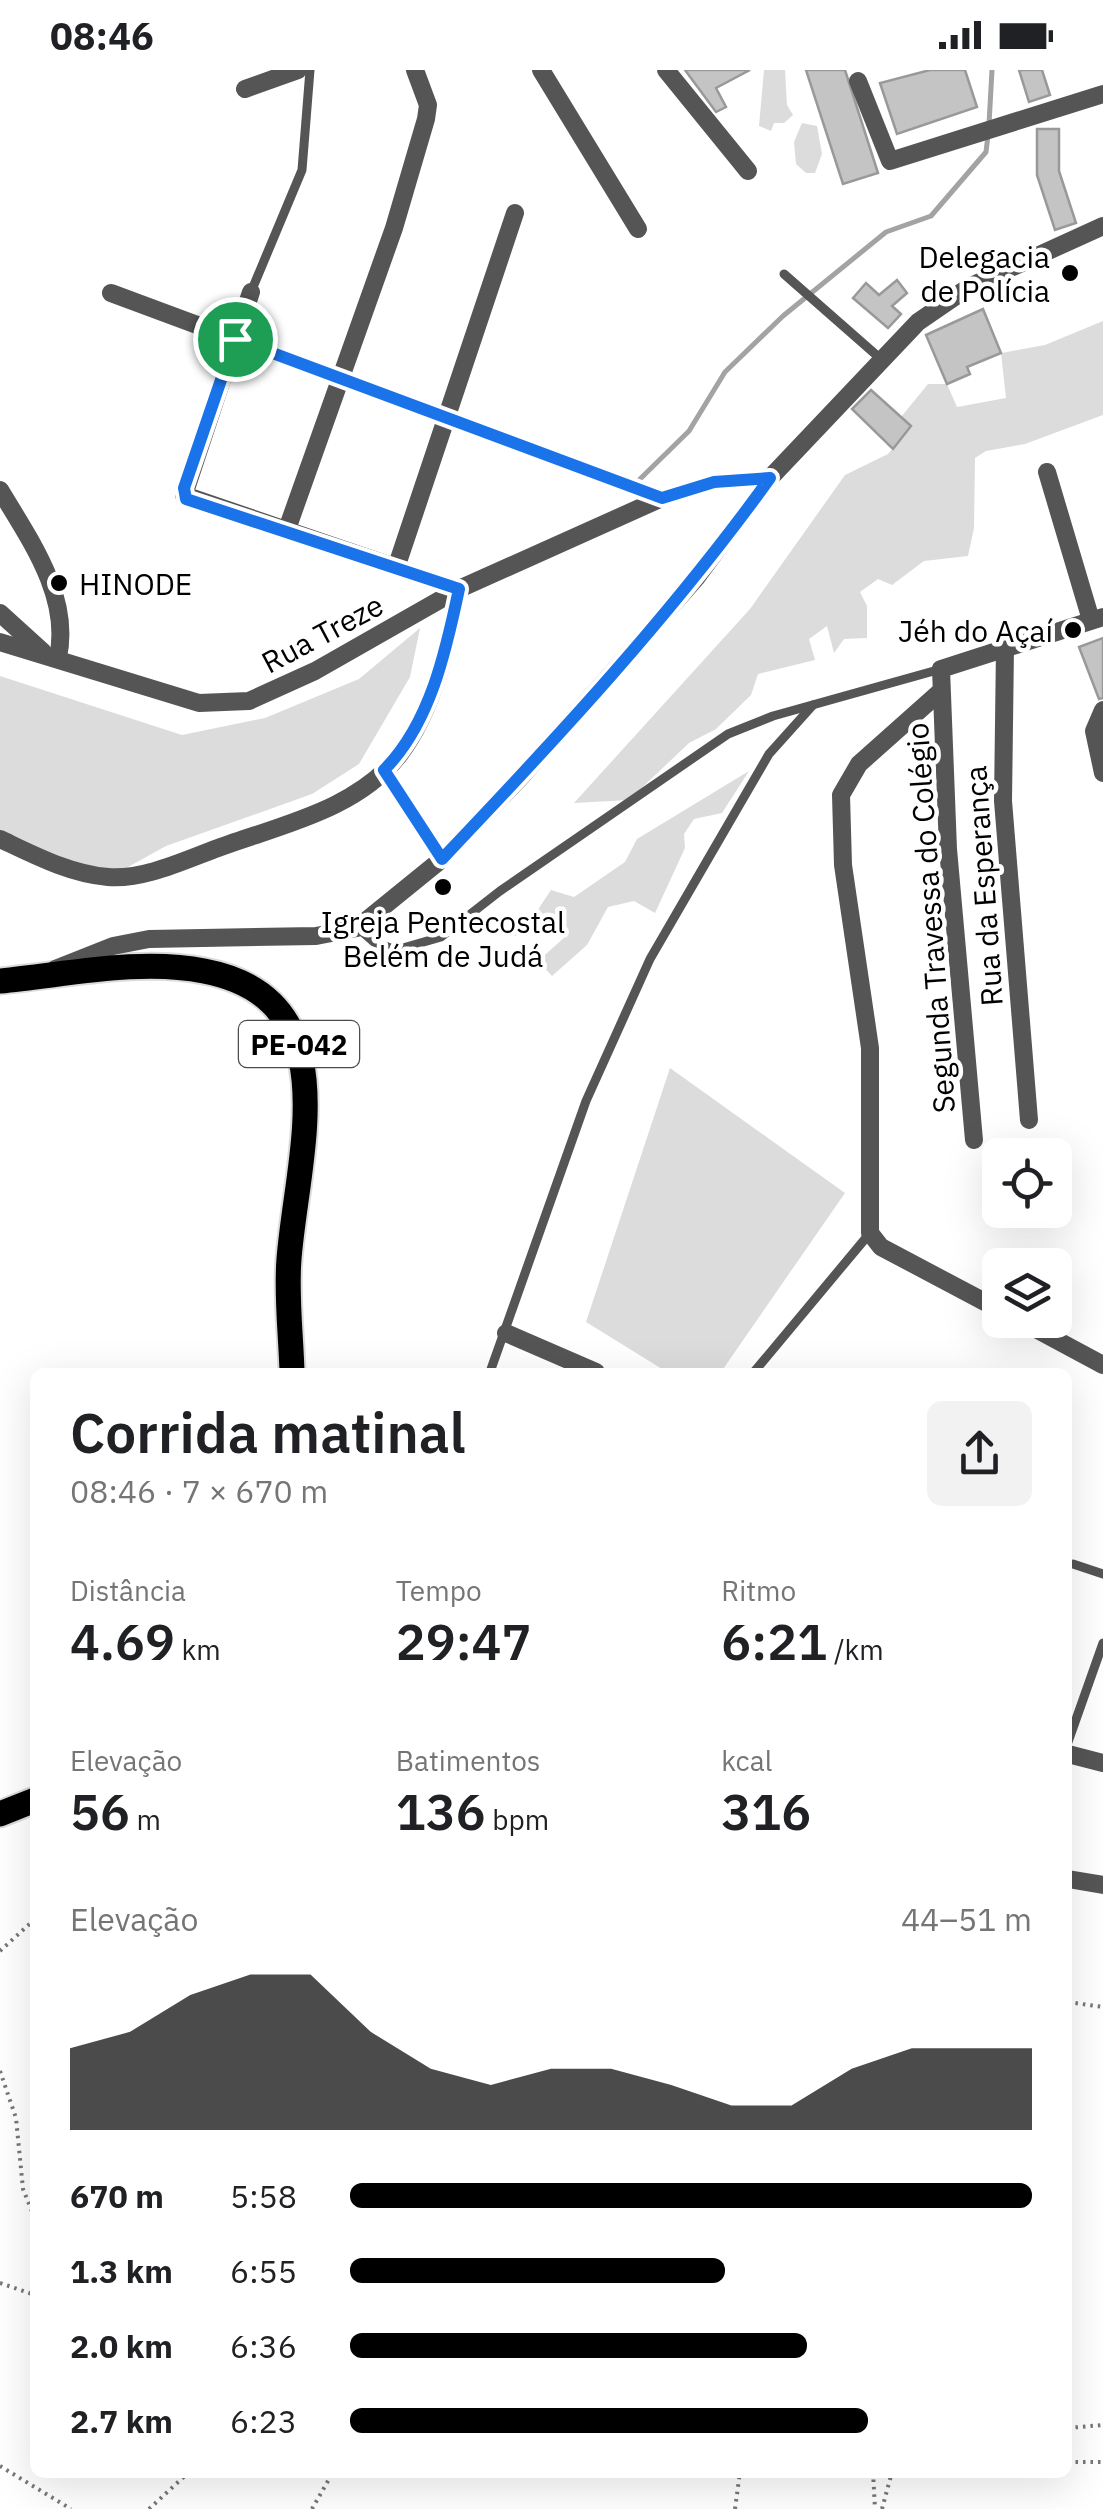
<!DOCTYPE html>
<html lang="pt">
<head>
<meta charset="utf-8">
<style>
  :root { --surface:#fff; --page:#f2f2f2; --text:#202124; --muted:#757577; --accent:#000 }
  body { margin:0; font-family:"IBM Plex Sans",sans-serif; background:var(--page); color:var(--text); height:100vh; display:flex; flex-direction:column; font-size:38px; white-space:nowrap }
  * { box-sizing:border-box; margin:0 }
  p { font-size:32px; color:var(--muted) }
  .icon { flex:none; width:55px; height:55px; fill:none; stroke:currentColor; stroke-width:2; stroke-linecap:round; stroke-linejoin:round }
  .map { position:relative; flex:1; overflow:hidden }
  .sheet { position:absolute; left:30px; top:1298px; width:1042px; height:1110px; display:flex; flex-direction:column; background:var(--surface); border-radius:15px; box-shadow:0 10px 40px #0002 }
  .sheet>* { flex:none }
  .buttons { position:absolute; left:982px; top:1068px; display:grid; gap:20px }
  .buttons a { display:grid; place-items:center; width:90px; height:90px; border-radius:15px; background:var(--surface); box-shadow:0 10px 40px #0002; font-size:50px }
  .pin { position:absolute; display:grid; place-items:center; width:85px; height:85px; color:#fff; margin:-42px; border:5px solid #fff; border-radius:50%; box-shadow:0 2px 10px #0007 }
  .round { display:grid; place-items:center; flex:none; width:105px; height:105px; border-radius:15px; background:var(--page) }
  .head { display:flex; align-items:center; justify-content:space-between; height:170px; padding:0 40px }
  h1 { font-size:55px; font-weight:600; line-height:75px }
  .stats { display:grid; grid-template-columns:repeat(3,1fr); gap:15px; height:170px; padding:10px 40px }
  .stats div { display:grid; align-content:center }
  .stats b { font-size:50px; font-weight:600 }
  .stats small { font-size:28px; font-weight:400 }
  .stats p { font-size:28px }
  .chart { height:280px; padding:20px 40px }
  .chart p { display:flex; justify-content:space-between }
  .chart svg { width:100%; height:180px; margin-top:10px; fill:var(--accent); opacity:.7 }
  ul { padding:0 40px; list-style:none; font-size:32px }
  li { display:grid; grid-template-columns:160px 120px 1fr; align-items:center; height:75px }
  li i { height:25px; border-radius:12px; background:var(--accent) }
  .status { display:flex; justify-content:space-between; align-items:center; height:70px; padding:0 50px; background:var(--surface); direction:ltr }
  .status svg { height:28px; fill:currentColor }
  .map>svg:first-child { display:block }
</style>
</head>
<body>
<div class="status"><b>08:46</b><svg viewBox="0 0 49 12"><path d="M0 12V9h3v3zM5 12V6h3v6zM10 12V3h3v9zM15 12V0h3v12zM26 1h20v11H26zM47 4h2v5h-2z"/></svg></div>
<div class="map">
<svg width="1103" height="2439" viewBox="0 0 1103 2439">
  <rect width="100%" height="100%" fill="#fff"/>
  <g fill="#dcdcdc">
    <path d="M764 0H785L787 35 793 45 784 53H774L771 61 759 56Z"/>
    <path d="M802 53 817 56 822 84 815 103H806L796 94 794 72Z"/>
    <path d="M1103 251V345L1025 374 986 381 975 388 974 458 968 486 924 491 892 515 878 509 860 522 867 536V568L844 569 834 583 827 556 809 569 815 590 758 604 751 625 716 659 689 673 629 730 574 733 750 539 845 405 888 384 911 357 901 347 928 314H947L957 337 1006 328 1001 283 1045 275Z"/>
    <path d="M420 558 410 607 359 694 312 724 166 776 108 808 0 764V606L182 665 265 648 359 609Z"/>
    <path d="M749 701 722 743 694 749 684 764 685 778 655 843 634 831 608 837 587 875 552 906 538 891 566 866 555 846 516 866 505 860 533 847 551 820 574 827 625 792 637 769Z"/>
    <path d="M670 998 845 1123 721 1302H667L586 1252Z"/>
  </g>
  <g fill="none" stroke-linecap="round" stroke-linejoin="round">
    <g stroke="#a3a3a3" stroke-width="5">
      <path d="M989 54 992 0"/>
      <path d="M639 410 689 361 725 302 783 246 886 162 931 146 986 82 988 65"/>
    </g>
  </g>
  <g fill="#c4c4c4" stroke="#999" stroke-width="2.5">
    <path d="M685 0H750L716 18 726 37 716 42Z"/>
    <path d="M806 0H845L878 103 843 114Z"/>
    <path d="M930 0H965L977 37 897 64 880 13Z"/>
    <path d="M1019 0H1042L1050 25 1029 32Z"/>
    <path d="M1037 59H1059V101L1076 153 1055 160 1037 105Z"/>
    <path d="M897 210 907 223 892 236 901 244 888 258 853 228 866 213 879 225Z"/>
    <path d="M983 239 1001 283 967 297 970 304 947 314 926 265Z"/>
    <path d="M871 320 911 356 893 379 852 339Z"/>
    <path d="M1103 568V628L1099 629 1079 577Z"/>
  </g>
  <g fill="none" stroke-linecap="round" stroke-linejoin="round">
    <g stroke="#dbdbdb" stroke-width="29">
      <g id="primary">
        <path d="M0 911C65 905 140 888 204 901 351 929 297 1085 289 1189 286 1226 291 1265 292 1302"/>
        <path d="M0 1744 35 1730"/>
      </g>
    </g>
    <g stroke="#777" stroke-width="4" stroke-dasharray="2.5 5" stroke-linecap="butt">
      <path d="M0 1881 35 1849"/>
      <path d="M1068 1932 1103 1937"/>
      <path d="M0 2001 16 2048 23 2119 35 2149"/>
      <path d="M0 2213 35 2225"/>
      <path d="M1068 2358 1103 2355"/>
      <path d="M1068 2392H1103"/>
      <path d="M0 2396 71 2439"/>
      <path d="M873 2402 875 2439"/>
      <path d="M149 2439 189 2402"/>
      <path d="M312 2439 333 2402"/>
      <path d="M735 2439 740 2402"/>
      <path d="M882 2439 892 2402"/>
    </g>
    <g stroke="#555" stroke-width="9">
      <path d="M784 204 882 290"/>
      <path d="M251 222 302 100 310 0"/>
      <path d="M358 858 374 872 396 880 441 867 500 821 728 664 773 646 941 599"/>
      <path d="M490 1302 586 1031 650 889 769 684 813 635"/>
      <path d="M754 1302 870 1163"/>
      <path d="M1073 1494 1103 1504"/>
      <path d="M1068 1672 1103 1573"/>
    </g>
    <g stroke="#555" stroke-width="18">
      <path d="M541 0 638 159"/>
      <path d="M666 0 748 101"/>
      <path d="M858 11 890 91 1103 24"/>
      <path d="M245 19 298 0"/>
      <path d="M111 223 662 428"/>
      <path d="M1047 402 1091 550"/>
      <path d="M0 420C30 470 71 527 58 587"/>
      <path d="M286 462 394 158 426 49 428 35 415 0"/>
      <path d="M396 498 515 143"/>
      <path d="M0 543 43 582"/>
      <path d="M0 572 199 633 249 631 315 601 459 519 662 428 714 412 770 408"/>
      <path d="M1005 577 1003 731 1029 1050"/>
      <path d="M941 621 859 694 841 725 843 795 870 978V1163L881 1177 1000 1240"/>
      <path d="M1103 640 1094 661 1103 703"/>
      <path d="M384 700 442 789"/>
      <path d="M0 769C34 785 70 804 108 807 144 810 185 790 218 778 280 755 357 740 400 684 434 639 448 573 459 519L184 425 251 222"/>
      <path d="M55 899 113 876 149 869 316 866 357 858 442 789 519 709 697 507 770 408 918 252 969 217 1103 156"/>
      <path d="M974 1070 948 779 941 599 1103 547"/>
      <path d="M1019 1250 1103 1295"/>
      <path d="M506 1263 596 1302"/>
      <path d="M1068 1684 1103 1693"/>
      <path d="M1068 1809 1103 1815"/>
    </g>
    <use href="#primary" stroke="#000" stroke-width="25"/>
  </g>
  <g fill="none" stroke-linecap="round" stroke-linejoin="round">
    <g stroke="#fff" stroke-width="20">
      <path id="route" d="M235 269 662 428 714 412 770 408C672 544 558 667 442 789L384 700C430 654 446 581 459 519L186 429 184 418Z"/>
    </g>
    <use href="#route" stroke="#1a73e8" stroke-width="12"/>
  </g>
  <g fill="#000" stroke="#fff" stroke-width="4">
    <circle cx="1070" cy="203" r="10"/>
    <circle cx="59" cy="513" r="10"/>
    <circle cx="1073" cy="560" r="10"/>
    <circle cx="443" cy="817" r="10"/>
  </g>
  <g text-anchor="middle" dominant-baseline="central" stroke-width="9" stroke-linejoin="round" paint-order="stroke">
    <rect fill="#fff" stroke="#4c4c4c" stroke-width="2.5" x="239" y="951" width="120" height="46" rx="8"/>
    <g font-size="28" font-weight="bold" fill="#000">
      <text x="299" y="974">PE-042</text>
    </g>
    <g font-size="30" fill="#000" stroke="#fff" text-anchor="end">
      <text x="1050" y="186">Delegacia<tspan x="1050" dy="34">de Polícia</tspan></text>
      <text x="79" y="513" text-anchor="start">HINODE</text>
      <text x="1053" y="560">Jéh do Açaí</text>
      <text x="443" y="851" text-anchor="middle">Igreja Pentecostal<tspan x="443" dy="34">Belém de Judá</tspan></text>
    </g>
    <g font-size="30" fill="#000" stroke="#fff">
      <text transform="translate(322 563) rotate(-28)">Rua Treze</text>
      <text transform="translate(983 816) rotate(-94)">Rua da Esperança</text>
      <text transform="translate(930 848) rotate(-94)">Segunda Travessa do Colégio</text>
    </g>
  </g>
</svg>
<div class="buttons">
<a><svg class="icon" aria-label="locate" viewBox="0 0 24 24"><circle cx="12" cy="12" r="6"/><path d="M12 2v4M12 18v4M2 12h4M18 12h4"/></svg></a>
<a><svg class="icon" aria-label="layers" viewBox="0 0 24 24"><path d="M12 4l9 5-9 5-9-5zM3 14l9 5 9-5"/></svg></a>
</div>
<div class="pin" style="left:235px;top:269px;background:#1e9e55"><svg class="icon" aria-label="arrive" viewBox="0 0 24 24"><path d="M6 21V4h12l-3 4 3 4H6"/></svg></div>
<section class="sheet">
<div class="head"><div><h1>Corrida matinal</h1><p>08:46 · 7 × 670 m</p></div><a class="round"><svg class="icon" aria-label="share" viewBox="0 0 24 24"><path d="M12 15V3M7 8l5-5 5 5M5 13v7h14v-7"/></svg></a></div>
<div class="stats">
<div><p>Distância</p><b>4.69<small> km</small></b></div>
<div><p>Tempo</p><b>29:47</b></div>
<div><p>Ritmo</p><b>6:21<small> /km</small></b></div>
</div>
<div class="stats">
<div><p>Elevação</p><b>56<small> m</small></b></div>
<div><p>Batimentos</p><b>136<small> bpm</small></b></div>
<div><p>kcal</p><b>316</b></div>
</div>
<div class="chart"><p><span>Elevação</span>44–51 m</p>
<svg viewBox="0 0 160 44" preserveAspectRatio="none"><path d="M0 44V24L10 20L20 11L30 6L40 6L50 20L60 29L70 33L80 29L90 29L100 33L110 38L120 38L130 29L140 24L150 24L160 24V44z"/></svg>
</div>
<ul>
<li><b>670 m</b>5:58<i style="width:100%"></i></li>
<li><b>1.3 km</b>6:55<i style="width:55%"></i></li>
<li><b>2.0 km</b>6:36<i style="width:67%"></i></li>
<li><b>2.7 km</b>6:23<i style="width:76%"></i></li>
</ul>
</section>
</div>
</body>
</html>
